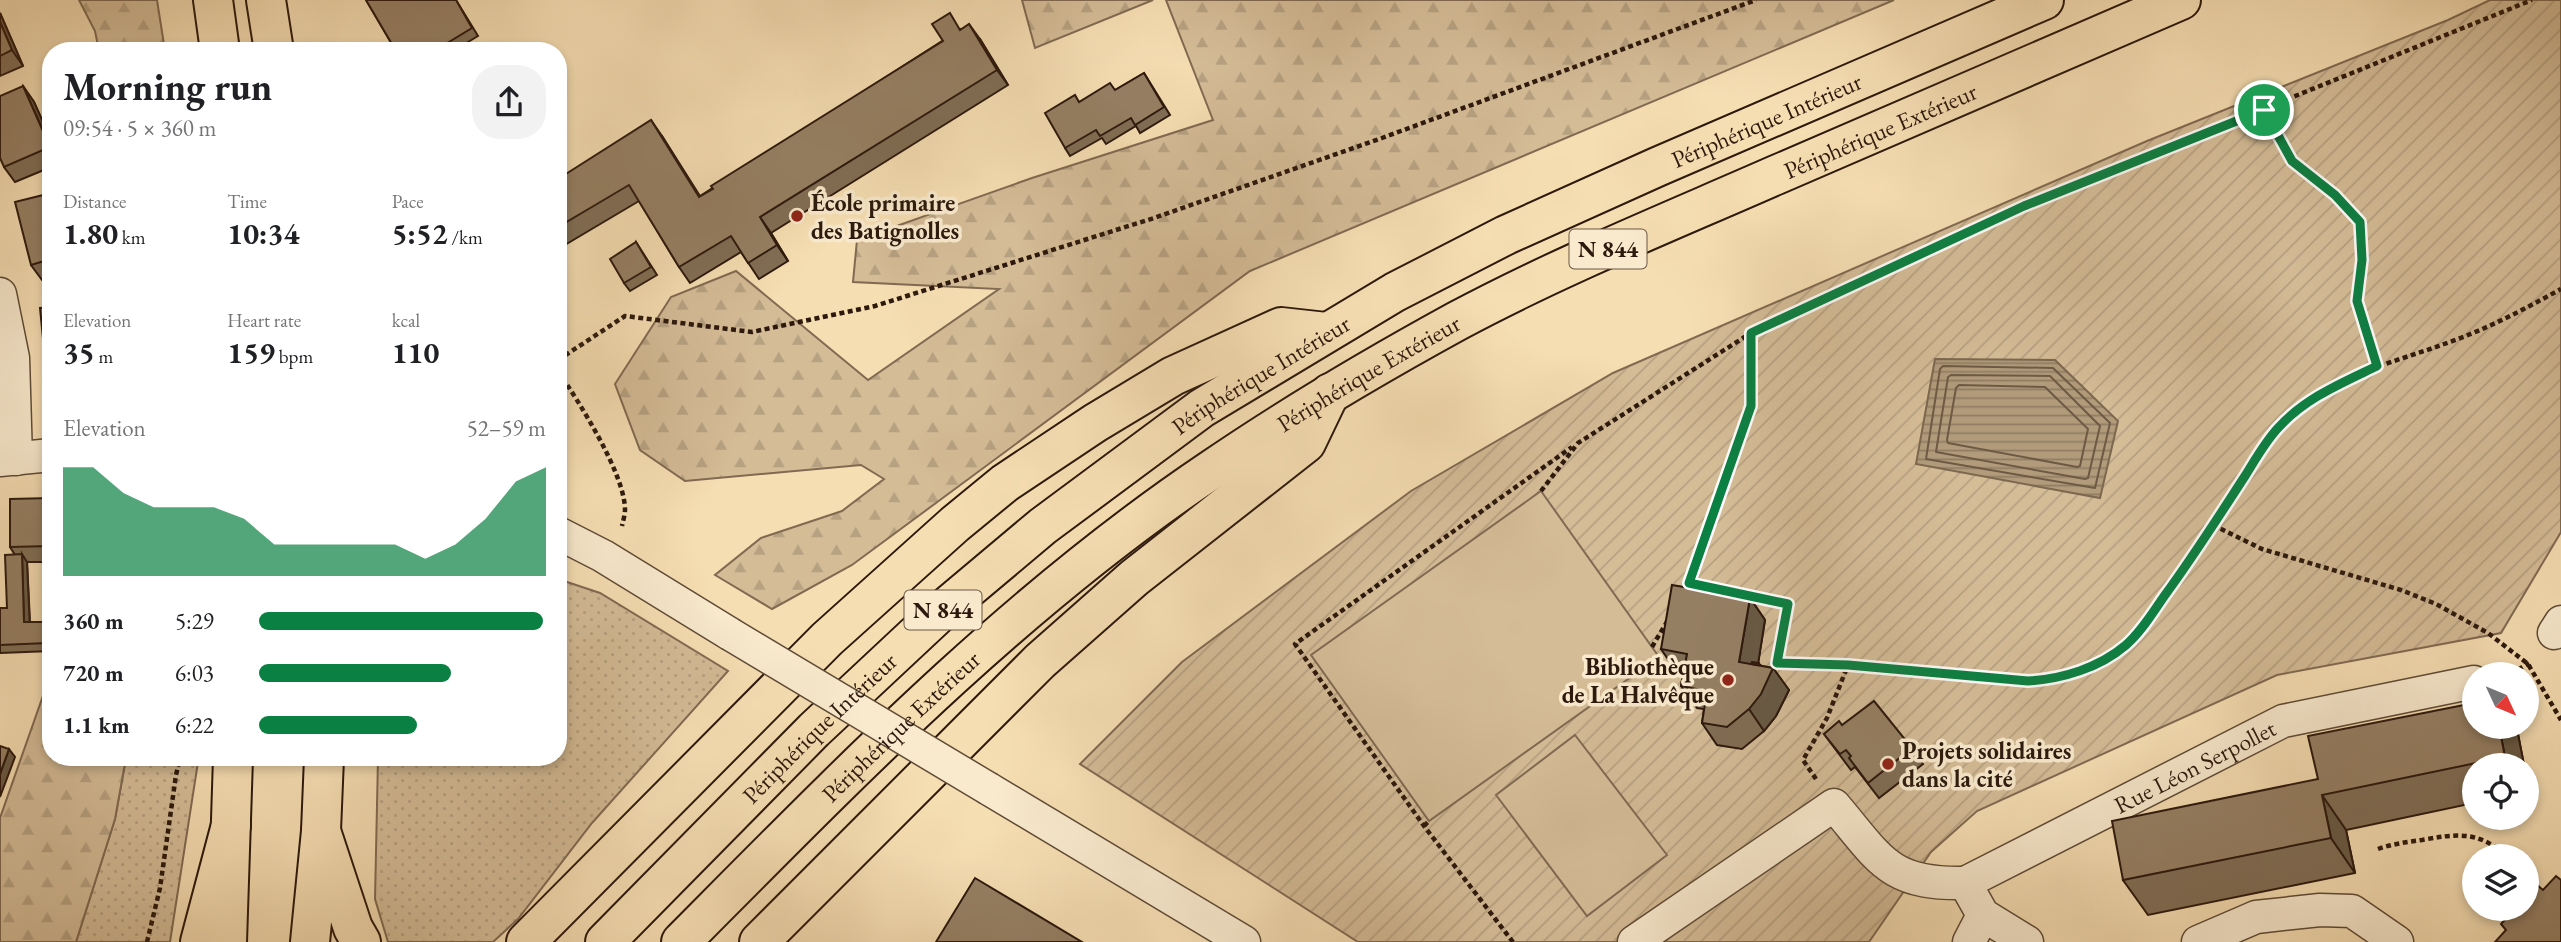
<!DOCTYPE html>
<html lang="en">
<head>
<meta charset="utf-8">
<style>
  :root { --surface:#fff; --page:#f2f2f2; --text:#202124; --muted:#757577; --accent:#0b8043 }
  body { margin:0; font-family:"EB Garamond",serif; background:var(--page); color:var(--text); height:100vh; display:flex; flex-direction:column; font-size:26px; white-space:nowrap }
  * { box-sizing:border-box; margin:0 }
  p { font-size:23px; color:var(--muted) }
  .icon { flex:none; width:38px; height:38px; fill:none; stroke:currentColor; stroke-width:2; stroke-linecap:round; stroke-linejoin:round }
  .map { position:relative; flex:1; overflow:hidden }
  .side { position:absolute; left:42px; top:42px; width:525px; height:724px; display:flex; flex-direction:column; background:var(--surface); border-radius:28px; box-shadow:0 4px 10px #0003 }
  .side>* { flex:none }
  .needle { width:46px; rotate:134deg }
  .fabs { position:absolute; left:2462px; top:662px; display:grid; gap:14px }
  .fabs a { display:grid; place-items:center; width:77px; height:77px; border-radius:50%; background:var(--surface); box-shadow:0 4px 10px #0003; font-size:35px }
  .pin { position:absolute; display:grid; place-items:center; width:60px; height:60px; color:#fff; margin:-30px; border:4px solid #fff; border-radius:50%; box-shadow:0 2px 7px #0007 }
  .round { display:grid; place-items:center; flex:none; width:74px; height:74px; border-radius:28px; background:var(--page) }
  .summary { display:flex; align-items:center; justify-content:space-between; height:119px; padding:0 21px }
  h1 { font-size:38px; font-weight:700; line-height:52px }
  .metrics { display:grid; grid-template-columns:repeat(3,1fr); gap:10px; height:119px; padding:7px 21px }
  .metrics div { display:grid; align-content:center }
  .metrics b { font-size:30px; font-weight:700 }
  .metrics small { font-size:19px; font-weight:400 }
  .metrics p { font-size:19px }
  .chart { height:196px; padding:14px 21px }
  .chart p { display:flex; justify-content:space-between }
  .chart svg { width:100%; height:126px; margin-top:7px; fill:var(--accent); opacity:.7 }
  ul { padding:0 21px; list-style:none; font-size:23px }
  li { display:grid; grid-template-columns:112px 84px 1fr; align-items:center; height:52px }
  li i { height:18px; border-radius:9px; background:var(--accent) }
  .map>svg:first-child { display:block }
</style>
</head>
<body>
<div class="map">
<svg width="2561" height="942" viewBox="0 0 2561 942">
  <defs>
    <pattern id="grass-dots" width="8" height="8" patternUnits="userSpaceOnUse" patternTransform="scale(1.75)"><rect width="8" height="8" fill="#d4bc97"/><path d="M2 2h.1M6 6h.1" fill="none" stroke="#b6a181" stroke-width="1.8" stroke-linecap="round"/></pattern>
    <pattern id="forest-firs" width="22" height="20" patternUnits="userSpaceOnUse" patternTransform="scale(1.75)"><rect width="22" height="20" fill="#d4bc97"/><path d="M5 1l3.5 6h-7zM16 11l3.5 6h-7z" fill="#b6a181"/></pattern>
    <pattern id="garden-furrows" width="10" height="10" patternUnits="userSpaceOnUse" patternTransform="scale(1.75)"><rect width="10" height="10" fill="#d4bc97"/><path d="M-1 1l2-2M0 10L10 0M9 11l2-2" fill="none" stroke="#b6a181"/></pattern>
    <pattern id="water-rules" width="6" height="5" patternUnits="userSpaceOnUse" patternTransform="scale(1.75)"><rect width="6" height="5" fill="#b19b7b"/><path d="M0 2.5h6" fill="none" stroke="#907d63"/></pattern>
  </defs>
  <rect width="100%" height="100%" fill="#f6deb3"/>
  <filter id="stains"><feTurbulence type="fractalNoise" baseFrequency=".00286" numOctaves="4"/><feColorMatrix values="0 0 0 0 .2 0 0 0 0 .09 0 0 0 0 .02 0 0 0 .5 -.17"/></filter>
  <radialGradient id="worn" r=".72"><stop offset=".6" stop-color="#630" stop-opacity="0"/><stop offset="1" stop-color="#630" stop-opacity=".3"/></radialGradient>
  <g fill="url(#grass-dots)" stroke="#806a52" stroke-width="2">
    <path d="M558 579 600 593 728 671 592 823 518 919 493 942H388L375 899 378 758H558Z"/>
    <path d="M126 758H189L198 762 170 942H76L115 819Z"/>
  </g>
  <g fill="url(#forest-firs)" stroke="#806a52" stroke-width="2">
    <path d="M79 0H157L165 51H99L95 31Z"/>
    <path d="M1022 0H1153L1035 48Z"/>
    <path d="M1166 0H1894L1250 271 852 565 772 609 715 575 761 538 842 511 884 479 861 465 685 481 640 450 615 384 671 297 736 271 868 380 999 289 853 282 857 240 1032 178 1213 120Z"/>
    <path d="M51 673V758H126L115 819 76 942H0V818Z"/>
  </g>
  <path fill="url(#garden-furrows)" stroke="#806a52" stroke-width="2" d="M2490 0H2561V532L2501 633 2277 675 1977 811 1931 852 1869 942H1358L1080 764 1182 662 1411 491 1613 373 2147 141 2448 20Z"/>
  <g fill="#d4bc97" stroke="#806a52" stroke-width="2">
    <path d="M1541 491 1659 657 1429 821 1311 655Z"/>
    <path d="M1575 735 1667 855 1587 916 1496 795Z"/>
  </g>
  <path fill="url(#water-rules)" stroke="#7c674f" stroke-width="2" d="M1935 359 2055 360 2118 421 2100 498 1916 464Z"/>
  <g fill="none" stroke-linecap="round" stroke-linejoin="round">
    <g stroke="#6e5a44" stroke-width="2">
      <path d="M1943 366 2053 368 2110 423 2095 488 1926 459 1940 369Z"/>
      <path d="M1951 375 2050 376 2100 426 2088 478 2085 479 1936 452 1948 377Z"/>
      <path d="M1959 385 2045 387 2088 429 2080 466 2077 467 1948 443 1947 440 1956 388Z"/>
    </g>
    <g stroke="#5e4a36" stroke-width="35">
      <g id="minor">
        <path d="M0 294 13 358 16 459"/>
        <path d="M0 460 51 455"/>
        <path d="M558 533 603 556 730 634"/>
        <path d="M2554 633 2561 622"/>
        <path d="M989 789 1244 942"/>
        <path d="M1634 942 1834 805C1880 859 1888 885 1965 883"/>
        <path d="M1969 942 1983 915"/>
        <path id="s1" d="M2027 942 1983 915 1965 883 2283 721 2474 682"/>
        <path d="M2198 942 2256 917 2320 910 2352 911 2397 942"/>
      </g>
    </g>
    <g stroke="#2c180d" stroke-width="42">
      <g id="primary">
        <path d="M213 0 220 51"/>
        <path d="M266 0 274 51"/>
        <path d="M227 942 233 758"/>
        <path d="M310 942 321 831 324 758"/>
      </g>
    </g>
    <g stroke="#2c180d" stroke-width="42">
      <g id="trunk">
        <path d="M321 831 353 928 361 942"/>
        <path d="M200 942 231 825"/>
        <path d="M526 942 827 639 955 524 1005 483 1095 423 1173 376 1281 327 1326 332"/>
        <path id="s2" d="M605 942 814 730 937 615 1043 526 1202 408 1395 292 1506 235 1657 167 2044 0"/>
        <path id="s3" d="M681 942C848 774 1013 603 1211 470 1290 416 1373 367 1457 321 1560 266 1669 222 1776 175 1911 117 2046 59 2181 0"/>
        <path d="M759 942 1040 661 1134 578 1306 443 1330 393"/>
      </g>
    </g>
    <g stroke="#2c180d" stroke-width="4.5" stroke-dasharray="5 3.5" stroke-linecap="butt">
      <path d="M2264 110 2292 161 2335 195 2360 222 2362 260 2357 301 2377 366"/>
      <path d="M1751 334V406L1689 583 1788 604 1778 663 1848 665"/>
      <path d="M558 360 625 316 752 332 875 306 1154 218 1382 138 1756 0"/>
      <path d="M558 371C579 402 625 474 625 510 625 515 623 521 622 526"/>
      <path d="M1541 491 1578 443 1751 333 2024 206 2532 0"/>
      <path d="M2213 525 2262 549 2401 590 2436 604 2488 633 2528 664 2561 720"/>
      <path d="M1652 647 1668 620"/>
      <path d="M2511 674 2529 663"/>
      <path d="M1816 779 1803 760 1827 718 1848 665 2028 682C2076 679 2112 660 2144 625L2278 428C2294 414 2310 400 2329 389 2365 368 2406 358 2444 344 2485 330 2523 310 2561 289"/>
      <path d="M1424 826 1429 821"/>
      <path d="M2378 849C2392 844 2407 842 2422 840 2455 834 2479 830 2506 856"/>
      <path d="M147 942 160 888 176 775 180 758"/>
      <path d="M1513 942 1424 826 1295 644 1572 447"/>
    </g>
    <use href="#minor" stroke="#f9eace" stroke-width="32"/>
    <use href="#primary" stroke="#f6deb3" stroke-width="38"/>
    <use href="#trunk" stroke="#f6deb3" stroke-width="38"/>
    <g stroke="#5e4a36" stroke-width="35" stroke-linecap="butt">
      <path id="minor-bridge" d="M730 634 989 789"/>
    </g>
    <use href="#minor-bridge" stroke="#f9eace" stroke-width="32"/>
  </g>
  <g fill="#806d55" stroke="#2c180d" stroke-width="2">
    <path d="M366 0H456L478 36 453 51H396Z"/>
    <path d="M0 13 23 66 0 76Z"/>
    <path d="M961 29 980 39 1008 85 771 233 788 261 759 279 741 252 690 283 679 267 639 201 558 249V179L662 136 700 196Z"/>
    <path d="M1144 73 1170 115 1140 133 1136 126 1106 144 1102 138 1070 156 1065 148 1079 102 1115 90Z"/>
    <path d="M23 86 34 102 51 140V167L15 182 4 167Z"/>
    <path d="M51 193V278L42 280 31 265Z"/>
    <path d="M636 242 657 275 630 291 624 283Z"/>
    <path d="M51 498V562H27L30 622H51V651L0 653V608H7L15 555 10 547Z"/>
    <path d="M1750 598 1765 620 1758 663 1762 666 1773 668 1789 690 1776 716 1764 731 1742 749 1717 745 1702 723 1704 709 1697 708 1681 686 1683 673 1676 671 1661 649Z"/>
    <path d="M1842 725 1912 748 1923 764 1879 798 1855 767 1851 770 1824 734Z"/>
    <path d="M2518 734 2524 765H2474V803L2346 830 2355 873 2148 915 2123 880 2318 779Z"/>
  </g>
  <g fill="#685945" stroke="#2c180d" stroke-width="2">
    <path d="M0 13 23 66 12 50 0 22Z"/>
    <path d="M969 24 980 39 1008 85 997 70Z"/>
    <path d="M23 86 34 102 51 140V148Z"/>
    <path d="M651 120 662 136 709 212 699 197Z"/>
    <path d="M760 217 771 233 788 261 777 245Z"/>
    <path d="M22 554 27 562 30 630 24 622Z"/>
    <path d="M1750 598 1765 620 1756 677 1739 662Z"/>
    <path d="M1773 668 1789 690 1776 716 1764 731 1749 709Z"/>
    <path d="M2499 726H2512L2518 734 2524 765H2510L2505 757Z"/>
    <path d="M9 749 15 757 0 797V774Z"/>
    <path d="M2322 795 2346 830 2355 873 2331 838Z"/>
  </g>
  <g fill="#957f63" stroke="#2c180d" stroke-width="2">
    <path d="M366 0H456L472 28 434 51H396Z"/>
    <path d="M950 13 960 30 969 24 997 70 760 217 777 245 748 263 731 236 679 267 629 185 558 227V179L651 120 699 197 713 189 711 186 943 41 932 24Z"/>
    <path d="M0 22 12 50 0 56Z"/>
    <path d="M1144 73 1164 107 1135 125 1131 118 1100 136 1096 130 1065 148 1045 113 1075 95 1079 102 1110 83 1115 90Z"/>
    <path d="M23 86 50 147 4 167 0 158V96Z"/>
    <path d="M51 193V259L31 265 15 202Z"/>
    <path d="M636 242 651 267 624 283 610 259Z"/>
    <path d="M51 307V368L46 369 40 308Z"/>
    <path d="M51 498V546L10 547V499Z"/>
    <path d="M22 554 24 622H51V635L48 643 0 645V608H7L5 555Z"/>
    <path d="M1672 585 1750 598 1739 662 1773 668 1761 694 1749 709 1727 727 1702 723 1707 691 1681 686 1687 654 1661 649Z"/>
    <path d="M1752 662 1759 663V665L1751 664Z"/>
    <path d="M1874 701 1912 748 1868 783 1849 758 1851 756 1846 750 1840 754 1824 734 1839 721 1842 725Z"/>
    <path d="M2474 703V726H2499L2505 757 2322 795 2331 838 2123 880 2112 821 2318 779 2308 736Z"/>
    <path d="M0 746 9 749 0 774Z"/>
    <path d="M2556 876 2561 880V942H2495L2506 930 2501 924 2516 908H2527V896L2537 885 2543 890Z"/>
    <path d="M975 878 1082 942H936Z"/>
  </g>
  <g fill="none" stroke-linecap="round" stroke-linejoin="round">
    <g stroke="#fff" stroke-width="14">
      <path id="route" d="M2264 110 2292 161 2335 195 2360 222 2362 260 2357 301 2377 366C2342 383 2305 398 2278 428 2265 442 2255 460 2245 476 2219 516 2193 557 2165 595 2153 612 2142 631 2126 645 2099 668 2062 679 2028 681L1848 665 1777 663 1788 604 1689 583 1751 406V333L2024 206Z"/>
    </g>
    <use href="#route" stroke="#0b8043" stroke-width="9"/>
  </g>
  <g fill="#8f2418" stroke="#f9eace" stroke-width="2.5">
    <circle cx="797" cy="216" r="7"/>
    <circle cx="1728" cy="680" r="7"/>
    <circle cx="1888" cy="764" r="7"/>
  </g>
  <g text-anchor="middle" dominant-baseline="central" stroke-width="7" stroke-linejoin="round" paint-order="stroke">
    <g fill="#f9eace" stroke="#6a5747" stroke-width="2">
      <rect x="1569.5" y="229.5" width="77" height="39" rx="5"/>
      <rect x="904.5" y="590.5" width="77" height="39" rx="5"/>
    </g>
    <g font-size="23" font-weight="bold" fill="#2c180d">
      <text x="1608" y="249">N 844</text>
      <text x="943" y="610">N 844</text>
    </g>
    <g font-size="24" fill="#2c180d" stroke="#f9eace">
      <text stroke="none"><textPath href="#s2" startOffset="1437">Périphérique Intérieur</textPath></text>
      <text stroke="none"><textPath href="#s3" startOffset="1463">Périphérique Extérieur</textPath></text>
      <text stroke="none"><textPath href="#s3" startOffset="896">Périphérique Extérieur</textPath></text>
      <text stroke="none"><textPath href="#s2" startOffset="870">Périphérique Intérieur</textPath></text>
      <text stroke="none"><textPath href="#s3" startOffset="308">Périphérique Extérieur</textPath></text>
      <text stroke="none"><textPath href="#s2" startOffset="303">Périphérique Intérieur</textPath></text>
      <text stroke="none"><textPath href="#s1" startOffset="346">Rue Léon Serpollet</textPath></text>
    </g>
    <g font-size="24" font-weight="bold" fill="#2c180d" stroke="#f9eace" text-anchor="start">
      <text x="811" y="202">École primaire<tspan x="811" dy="28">des Batignolles</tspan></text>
      <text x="1714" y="666" text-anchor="end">Bibliothèque<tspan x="1714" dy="28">de La Halvêque</tspan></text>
      <text x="1902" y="750">Projets solidaires<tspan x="1902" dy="28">dans la cité</tspan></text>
    </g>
  </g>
  <rect width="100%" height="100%" filter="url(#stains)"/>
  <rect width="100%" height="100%" fill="url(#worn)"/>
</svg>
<div class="fabs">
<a><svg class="needle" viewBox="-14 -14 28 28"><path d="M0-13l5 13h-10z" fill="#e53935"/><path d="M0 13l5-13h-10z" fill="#757577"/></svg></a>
<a><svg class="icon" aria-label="locate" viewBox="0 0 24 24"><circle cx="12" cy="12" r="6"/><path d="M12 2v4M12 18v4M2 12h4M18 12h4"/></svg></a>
<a><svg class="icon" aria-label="layers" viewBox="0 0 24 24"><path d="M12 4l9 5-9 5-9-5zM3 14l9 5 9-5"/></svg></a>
</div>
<div class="pin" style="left:2264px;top:110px;background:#1e9e55"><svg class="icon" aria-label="arrive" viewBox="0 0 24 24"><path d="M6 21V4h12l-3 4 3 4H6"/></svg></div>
<section class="side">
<div class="summary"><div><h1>Morning run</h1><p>09:54 · 5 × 360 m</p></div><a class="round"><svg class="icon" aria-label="share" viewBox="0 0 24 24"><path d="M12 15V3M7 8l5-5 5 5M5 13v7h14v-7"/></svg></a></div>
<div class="metrics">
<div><p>Distance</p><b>1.80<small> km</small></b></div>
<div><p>Time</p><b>10:34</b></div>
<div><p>Pace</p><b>5:52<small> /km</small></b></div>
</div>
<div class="metrics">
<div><p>Elevation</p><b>35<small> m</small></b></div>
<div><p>Heart rate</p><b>159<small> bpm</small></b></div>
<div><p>kcal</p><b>110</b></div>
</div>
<div class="chart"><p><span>Elevation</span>52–59 m</p>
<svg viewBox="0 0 160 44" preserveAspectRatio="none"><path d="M0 44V6L10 6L20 15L30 20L40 20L50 20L60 24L70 33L80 33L90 33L100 33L110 33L120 38L130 33L140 24L150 11L160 6V44z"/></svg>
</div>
<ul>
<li><b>360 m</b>5:29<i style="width:99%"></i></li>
<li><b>720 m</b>6:03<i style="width:67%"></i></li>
<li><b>1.1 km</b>6:22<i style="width:55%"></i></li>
</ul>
</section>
</div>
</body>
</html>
